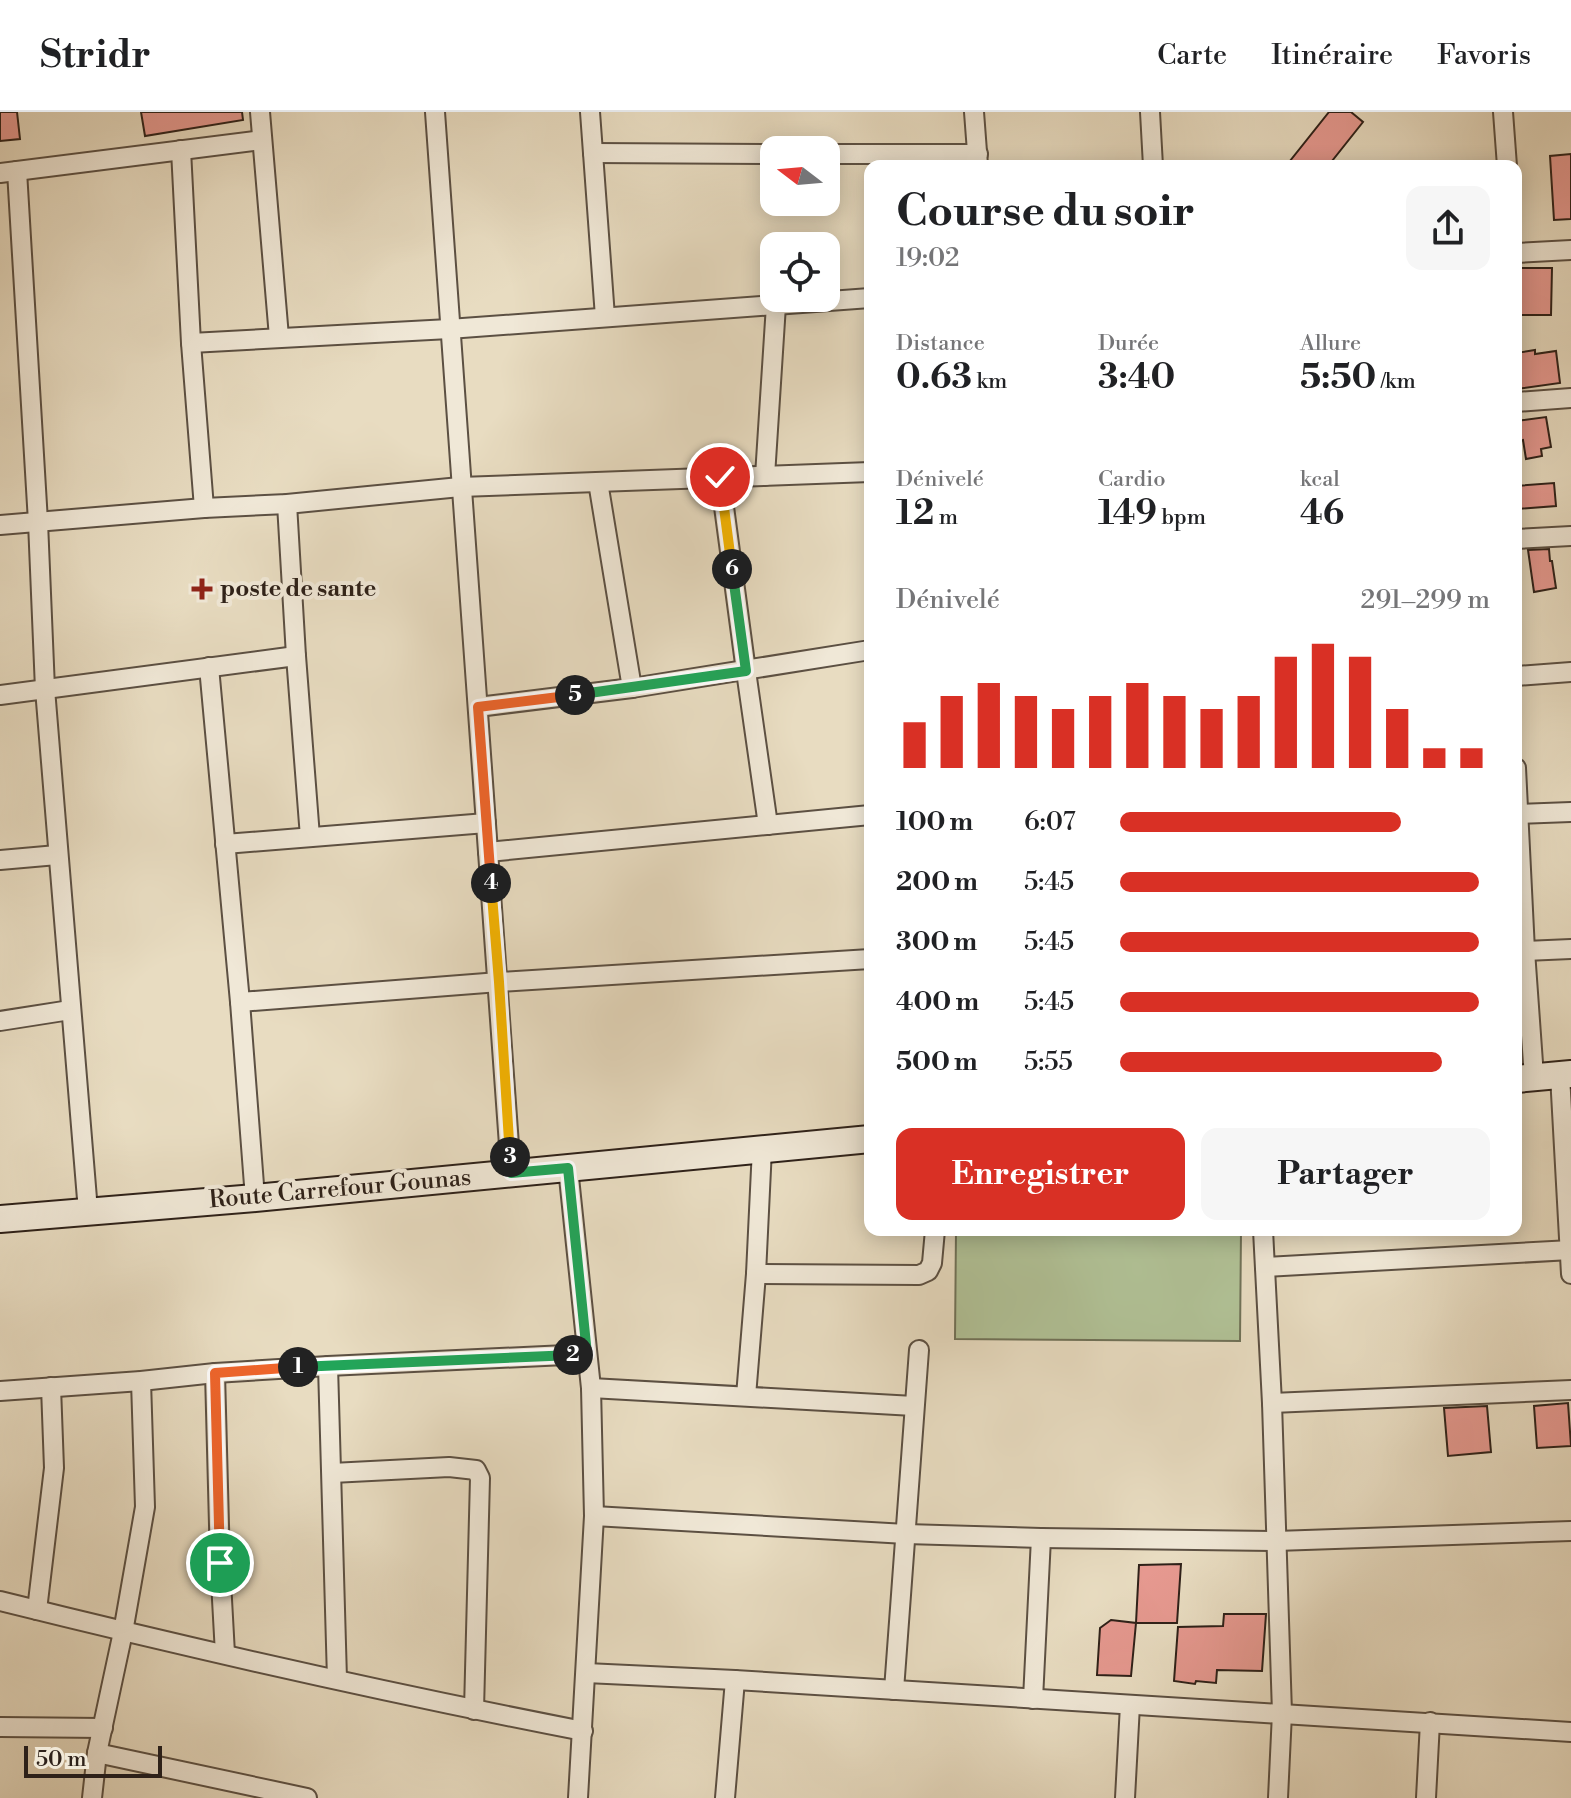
<!DOCTYPE html>
<html lang="fr">
<head>
<meta charset="utf-8">
<style>
  :root { --surface:#fff; --page:#f6f6f6; --text:#202124; --muted:#757577; --line:#e0e0e0; --accent:#d93025 }
  body { margin:0; font-family:"Libre Bodoni",serif; background:var(--page); color:var(--text); height:100vh; display:flex; flex-direction:column; font-size:30px; white-space:nowrap }
  * { box-sizing:border-box; margin:0 }
  p { font-size:26px; color:var(--muted) }
  .icon { flex:none; width:44px; height:44px; fill:none; stroke:currentColor; stroke-width:2; stroke-linecap:round; stroke-linejoin:round }
  .map { position:relative; flex:1; overflow:hidden }
  .side { position:absolute; left:864px; top:48px; width:658px; height:1076px; display:flex; flex-direction:column; background:var(--surface); border-radius:16px; box-shadow:0 4px 20px #0003 }
  .side>* { flex:none }
  .needle { width:52px; rotate:286deg }
  .fabs { position:absolute; left:760px; top:24px; display:grid; gap:16px }
  .fabs a { display:grid; place-items:center; width:80px; height:80px; border-radius:16px; background:var(--surface); box-shadow:0 4px 20px #0003; font-size:40px }
  .scale { position:absolute; left:24px; bottom:20px; width:138px; box-sizing:border-box; padding-left:8px; border:4px solid #2e2119; border-top:0; font-size:22px; line-height:28px; white-space:nowrap; color:#2e2119; -webkit-text-stroke:6px #f0e8d7; paint-order:stroke }
  .pin { position:absolute; display:grid; place-items:center; width:68px; height:68px; color:#fff; margin:-34px; border:4px solid #fff; border-radius:50%; box-shadow:0 2px 8px #0007 }
  .km { position:absolute; width:40px; height:40px; margin:-20px; border-radius:50%; background:#222; color:#fff; font-size:22px; line-height:40px; text-align:center }
  .round { display:grid; place-items:center; flex:none; width:84px; height:84px; border-radius:16px; background:var(--page) }
  .summary { display:flex; align-items:center; justify-content:space-between; height:136px; padding:0 32px }
  h1 { font-size:44px; font-weight:700; line-height:60px }
  .stats { display:grid; grid-template-columns:repeat(3,1fr); gap:12px; height:136px; padding:8px 32px }
  .stats div { display:grid; align-content:center }
  .stats b { font-size:34px; font-weight:700 }
  .stats small { font-size:22px; font-weight:400 }
  .stats p { font-size:22px }
  .chart { height:224px; padding:16px 32px }
  .chart p { display:flex; justify-content:space-between }
  .chart svg { width:100%; height:144px; margin-top:8px; stroke:var(--accent); stroke-width:6 }
  .action { display:flex; gap:16px; margin-top:auto; padding:16px 32px }
  .action a { flex:1; height:92px; border-radius:16px; background:var(--accent); color:#fff; font-size:32px; font-weight:700; line-height:92px; text-align:center }
  .action a+a { background:var(--page); color:var(--text) }
  ul { padding:0 32px; list-style:none; font-size:26px }
  li { display:grid; grid-template-columns:128px 96px 1fr; align-items:center; height:60px }
  li i { height:20px; border-radius:10px; background:var(--accent) }
  header { display:flex; align-items:center; gap:48px; box-sizing:border-box; height:112px; padding:0 40px; background:var(--surface); border-bottom:2px solid var(--line) }
  header strong { font-size:38px }
  nav { display:flex; gap:44px; margin-inline-start:auto; font-size:28px }
  .map>svg:first-child { display:block }
</style>
</head>
<body>
<header>
<strong>Stridr</strong>
<nav><a>Carte</a><a>Itinéraire</a><a>Favoris</a></nav>
</header>
<div class="map">
<svg width="1571" height="1686" viewBox="0 0 1571 1686">
  <rect width="100%" height="100%" fill="#e8dcc1"/>
  <filter id="stains"><feTurbulence type="fractalNoise" baseFrequency=".0025" numOctaves="4"/><feColorMatrix values="0 0 0 0 .2 0 0 0 0 .09 0 0 0 0 .02 0 0 0 .5 -.17"/></filter>
  <radialGradient id="worn" r=".72"><stop offset=".6" stop-color="#630" stop-opacity="0"/><stop offset="1" stop-color="#630" stop-opacity=".3"/></radialGradient>
  <path fill="#b1c297" stroke="#707258" stroke-width="2" d="M956 1118H1241L1240 1229 955 1227Z"/>
  <g fill="#e69990" stroke="#2e2119" stroke-width="2">
    <path d="M0 0H17L20 27 0 29Z"/>
    <path d="M141 0H242L243 8 145 24Z"/>
    <path d="M1329 0H1351L1363 10 1328 54H1286Z"/>
    <path d="M1571 42V107L1554 108 1550 44Z"/>
    <path d="M1516 156H1552L1551 203H1516Z"/>
    <path d="M1535 238V242L1556 239 1560 271 1516 277V241Z"/>
    <path d="M1546 305 1551 335 1541 337 1542 344 1526 347 1523 328 1516 330V309Z"/>
    <path d="M1554 371 1556 394 1518 397 1516 374Z"/>
    <path d="M1549 437 1550 449H1552L1556 476 1534 480 1528 438Z"/>
    <path d="M1568 1291 1571 1334 1537 1336 1534 1294Z"/>
    <path d="M1487 1294 1491 1340 1448 1344 1444 1296Z"/>
    <path d="M1181 1452 1177 1511H1136L1139 1453Z"/>
    <path d="M1224 1502H1266L1262 1559 1217 1558 1216 1571 1196 1569 1195 1572 1174 1569 1178 1515 1223 1514Z"/>
    <path d="M1111 1508 1136 1511 1131 1564 1097 1563 1100 1516Z"/>
  </g>
  <g fill="none" stroke-linecap="round" stroke-linejoin="round">
    <g stroke="#5c5043" stroke-width="22">
      <g id="street">
        <path d="M260 0 279 225"/>
        <path d="M435 0C457 354 489 707 511 1061"/>
        <path d="M590 0 605 205"/>
        <path d="M974 0 978 53"/>
        <path d="M1150 0 1153 54"/>
        <path d="M1503 0 1507 54"/>
        <path d="M181 38 191 231 204 396"/>
        <path d="M593 41 774 42"/>
        <path d="M826 42H978"/>
        <path d="M17 59 38 410 45 577 88 1099"/>
        <path d="M0 61 262 28"/>
        <path d="M1516 141 1571 138"/>
        <path d="M191 231 449 217 870 186"/>
        <path d="M1516 290 1571 286"/>
        <path d="M765 364 776 193"/>
        <path d="M720 365 746 559 768 713"/>
        <path d="M598 370 632 576"/>
        <path d="M287 392 296 544 310 725"/>
        <path d="M0 413 204 396 287 392 460 375 870 360"/>
        <path d="M1516 427 1571 424"/>
        <path d="M209 555 240 890 255 1086"/>
        <path d="M1516 564 1571 560"/>
        <path d="M0 583 296 544"/>
        <path d="M478 595 632 576 870 538"/>
        <path d="M1516 656 1525 839 1534 965"/>
        <path d="M1519 702 1571 700"/>
        <path d="M225 732 486 711"/>
        <path d="M488 740 870 703"/>
        <path d="M0 748 57 743"/>
        <path d="M1525 839 1571 837"/>
        <path d="M240 890 499 870 870 847"/>
        <path d="M0 909 70 898"/>
        <path d="M1560 963 1571 1162"/>
        <path d="M568 1056 591 1276 594 1404 578 1686"/>
        <path d="M1263 1118 1272 1291 1282 1601 1278 1686"/>
        <path d="M1265 1155 1571 1138"/>
        <path d="M756 1162 919 1163 928 1159 932 1151 935 1118"/>
        <path d="M328 1254 337 1567"/>
        <path d="M215 1261 220 1451 225 1542"/>
        <path d="M591 1276 914 1294"/>
        <path d="M0 1279 141 1269 215 1261 328 1254 587 1242"/>
        <path d="M746 1284 756 1162 762 1036"/>
        <path d="M1272 1291 1571 1278"/>
        <path d="M332 1361 449 1355 476 1358 480 1366 474 1598"/>
        <path d="M594 1404 906 1422 1041 1426 1276 1429 1571 1419"/>
        <path d="M0 1489C193 1537 388 1581 583 1619"/>
        <path d="M37 1498 54 1356 51 1275"/>
        <path d="M586 1561 735 1568 1571 1620"/>
        <path d="M894 1578 919 1238"/>
        <path d="M1033 1587 1041 1426"/>
        <path d="M0 1615 103 1616"/>
        <path d="M97 1641 307 1686"/>
        <path d="M92 1686 97 1641 123 1520 145 1395 141 1269"/>
        <path d="M725 1686 735 1568"/>
        <path d="M1125 1686 1130 1593"/>
        <path d="M1426 1686 1430 1610"/>
      </g>
    </g>
    <g stroke="#2e2119" stroke-width="30">
      <g id="secondary">
        <path d="M1516 967 1571 962"/>
        <path d="M0 1107 255 1086 870 1027"/>
      </g>
    </g>
    <use href="#street" stroke="#f0e8d7" stroke-width="18"/>
    <use href="#secondary" stroke="#f0e8d7" stroke-width="26"/>
  </g>
  <g fill="none" stroke-linecap="round" stroke-linejoin="round">
    <g stroke="#fff" stroke-width="16">
      <path id="split-1" d="M220 1451 215 1261 298 1255"/>
    </g>
    <g stroke="#fff" stroke-width="16">
      <path id="split-2" d="M298 1255 573 1243"/>
    </g>
    <g stroke="#fff" stroke-width="16">
      <path id="split-3" d="M510 1045 511 1061 568 1056 587 1242 573 1243"/>
    </g>
    <g stroke="#fff" stroke-width="16">
      <path id="split-4" d="M491 771 499 870 510 1045"/>
    </g>
    <g stroke="#fff" stroke-width="16">
      <path id="split-5" d="M491 771 478 595 575 583"/>
    </g>
    <g stroke="#fff" stroke-width="16">
      <path id="split-6" d="M575 583 746 559 732 457"/>
    </g>
    <g stroke="#fff" stroke-width="16">
      <path id="split-7" d="M720 365 732 457"/>
    </g>
    <use href="#split-1" stroke="#f0652b" stroke-width="10"/>
    <use href="#split-2" stroke="#22a559" stroke-width="10"/>
    <use href="#split-3" stroke="#22a559" stroke-width="10"/>
    <use href="#split-4" stroke="#f5b400" stroke-width="10"/>
    <use href="#split-5" stroke="#f0652b" stroke-width="10"/>
    <use href="#split-6" stroke="#22a559" stroke-width="10"/>
    <use href="#split-7" stroke="#f5b400" stroke-width="10"/>
  </g>
  <path fill="#8f2418" stroke="#f0e8d7" stroke-width="3" d="M198 465h8v8h8v8h-8v8h-8v-8h-8v-8h8z"/>
  <g text-anchor="middle" dominant-baseline="central" stroke-width="8" stroke-linejoin="round" paint-order="stroke">
    <g font-size="24" font-weight="bold" fill="#2e2119" stroke="#f0e8d7" text-anchor="start">
      <text x="220" y="477">poste de sante</text>
    </g>
    <g font-size="24" fill="#2e2119" stroke="#f0e8d7">
      <text transform="translate(340 1077) rotate(-5)">Route Carrefour Gounas</text>
    </g>
  </g>
  <rect width="100%" height="100%" filter="url(#stains)"/>
  <rect width="100%" height="100%" fill="url(#worn)"/>
</svg>
<div class="fabs">
<a><svg class="needle" viewBox="-14 -14 28 28"><path d="M0-13l5 13h-10z" fill="#e53935"/><path d="M0 13l5-13h-10z" fill="#757577"/></svg></a>
<a><svg class="icon" aria-label="locate" viewBox="0 0 24 24"><circle cx="12" cy="12" r="6"/><path d="M12 2v4M12 18v4M2 12h4M18 12h4"/></svg></a>
</div>
<div class="scale">50 m</div>
<div class="pin" style="left:220px;top:1451px;background:#1e9e55"><svg class="icon" aria-label="arrive" viewBox="0 0 24 24"><path d="M6 21V4h12l-3 4 3 4H6"/></svg></div>
<div class="pin" style="left:720px;top:365px;background:#d93025"><svg class="icon" aria-label="check" viewBox="0 0 24 24"><path d="M5 12l5 5 9-10"/></svg></div>
<b class="km" style="left:298px;top:1255px">1</b>
<b class="km" style="left:573px;top:1243px">2</b>
<b class="km" style="left:510px;top:1045px">3</b>
<b class="km" style="left:491px;top:771px">4</b>
<b class="km" style="left:575px;top:583px">5</b>
<b class="km" style="left:732px;top:457px">6</b>
<section class="side">
<div class="summary"><div><h1>Course du soir</h1><p>19:02</p></div><a class="round"><svg class="icon" aria-label="share" viewBox="0 0 24 24"><path d="M12 15V3M7 8l5-5 5 5M5 13v7h14v-7"/></svg></a></div>
<div class="stats">
<div><p>Distance</p><b>0.63<small> km</small></b></div>
<div><p>Durée</p><b>3:40</b></div>
<div><p>Allure</p><b>5:50<small> /km</small></b></div>
</div>
<div class="stats">
<div><p>Dénivelé</p><b>12<small> m</small></b></div>
<div><p>Cardio</p><b>149<small> bpm</small></b></div>
<div><p>kcal</p><b>46</b></div>
</div>
<div class="chart"><p><span>Dénivelé</span>291–299 m</p>
<svg viewBox="0 0 160 44" preserveAspectRatio="none"><path d="M5 44V30M15 44V22M25 44V18M35 44V22M45 44V26M55 44V22M65 44V18M75 44V22M85 44V26M95 44V22M105 44V10M115 44V6M125 44V10M135 44V26M145 44V38M155 44V38"/></svg>
</div>
<ul>
<li><b>100 m</b>6:07<i style="width:76%"></i></li>
<li><b>200 m</b>5:45<i style="width:97%"></i></li>
<li><b>300 m</b>5:45<i style="width:97%"></i></li>
<li><b>400 m</b>5:45<i style="width:97%"></i></li>
<li><b>500 m</b>5:55<i style="width:87%"></i></li>
</ul>
<div class="action"><a>Enregistrer</a><a>Partager</a></div>
</section>
</div>
</body>
</html>
